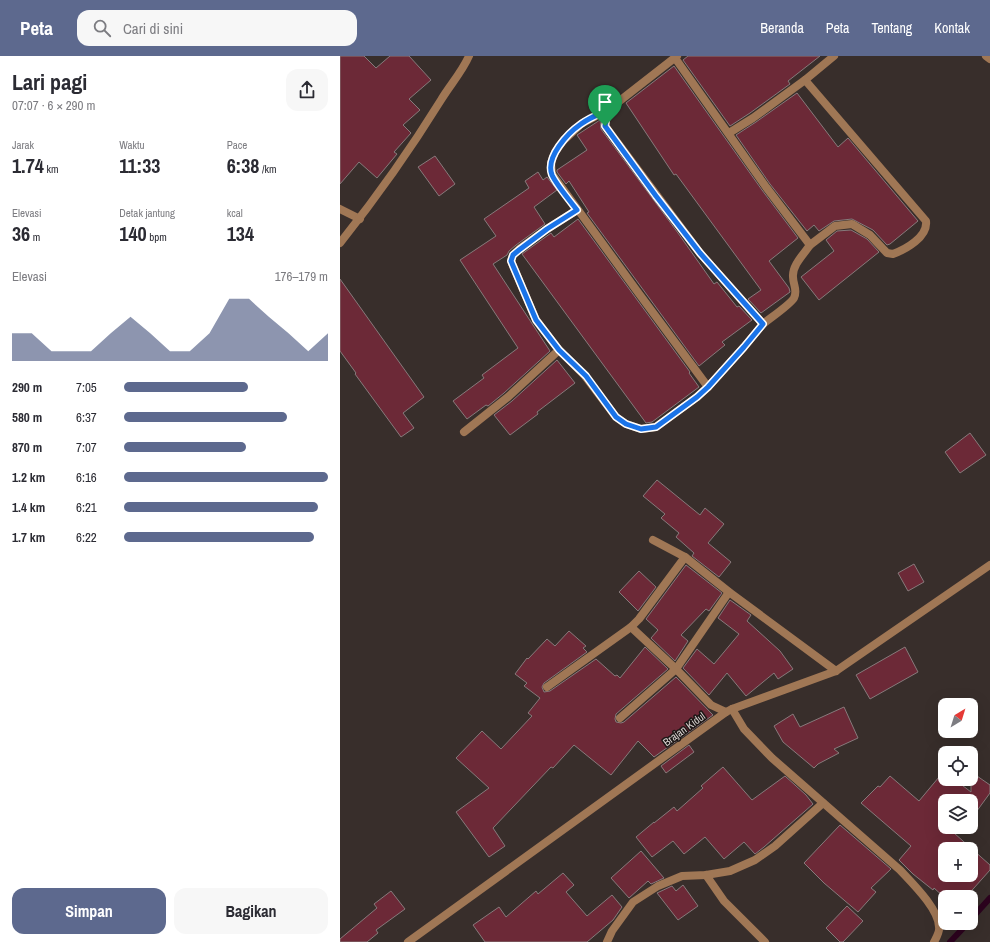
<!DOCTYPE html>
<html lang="id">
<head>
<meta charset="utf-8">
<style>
  :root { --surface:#fff; --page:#f7f7f7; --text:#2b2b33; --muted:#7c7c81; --accent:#5d698e }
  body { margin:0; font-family:"Archivo Narrow",sans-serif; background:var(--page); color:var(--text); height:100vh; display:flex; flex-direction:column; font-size:15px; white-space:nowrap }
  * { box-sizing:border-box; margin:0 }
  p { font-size:13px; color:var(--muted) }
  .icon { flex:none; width:22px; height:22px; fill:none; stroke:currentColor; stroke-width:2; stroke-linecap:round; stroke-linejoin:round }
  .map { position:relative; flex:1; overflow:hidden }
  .details { display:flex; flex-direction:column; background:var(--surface); width:340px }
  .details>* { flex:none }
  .needle { width:26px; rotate:38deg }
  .tools { position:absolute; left:598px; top:642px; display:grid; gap:8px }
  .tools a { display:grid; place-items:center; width:40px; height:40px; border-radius:8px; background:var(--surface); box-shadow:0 4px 16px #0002; font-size:20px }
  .pin { position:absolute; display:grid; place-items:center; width:34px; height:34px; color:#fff; margin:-41px -17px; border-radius:50% 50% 50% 0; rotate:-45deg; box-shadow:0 0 4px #0007 }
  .pin .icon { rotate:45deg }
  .round { display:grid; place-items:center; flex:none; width:42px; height:42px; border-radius:12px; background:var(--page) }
  .headline { display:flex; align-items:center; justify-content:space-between; height:68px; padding:0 12px }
  h1 { font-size:22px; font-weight:700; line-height:30px }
  .metrics { display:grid; grid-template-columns:repeat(3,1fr); gap:6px; height:68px; padding:4px 12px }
  .metrics div { display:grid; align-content:center }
  .metrics b { font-size:20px; font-weight:700 }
  .metrics small { font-size:11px; font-weight:400 }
  .metrics p { font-size:11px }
  .chart { height:112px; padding:8px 12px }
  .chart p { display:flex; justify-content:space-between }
  .chart svg { width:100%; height:72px; margin-top:4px; fill:var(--accent); opacity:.7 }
  .action { display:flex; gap:8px; margin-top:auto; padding:8px 12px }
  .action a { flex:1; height:46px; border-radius:12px; background:var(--accent); color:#fff; font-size:16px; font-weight:700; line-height:46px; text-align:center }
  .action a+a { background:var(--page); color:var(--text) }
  ul { padding:0 12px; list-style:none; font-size:13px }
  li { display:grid; grid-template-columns:64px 48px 1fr; align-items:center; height:30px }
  li i { height:10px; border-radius:5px; background:var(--accent) }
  header { display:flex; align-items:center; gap:24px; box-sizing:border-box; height:56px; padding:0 20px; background:var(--accent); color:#fff }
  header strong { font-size:19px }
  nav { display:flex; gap:22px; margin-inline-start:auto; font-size:14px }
  .search { width:280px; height:36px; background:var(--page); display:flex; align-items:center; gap:10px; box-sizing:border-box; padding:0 14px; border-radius:12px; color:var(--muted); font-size:15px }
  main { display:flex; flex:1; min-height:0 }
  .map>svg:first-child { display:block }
</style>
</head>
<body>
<header>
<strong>Peta</strong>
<div class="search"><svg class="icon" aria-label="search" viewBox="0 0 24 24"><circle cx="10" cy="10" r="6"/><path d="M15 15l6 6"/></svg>Cari di sini</div>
<nav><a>Beranda</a><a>Peta</a><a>Tentang</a><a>Kontak</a></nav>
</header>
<main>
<section class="details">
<div class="headline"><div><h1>Lari pagi</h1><p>07:07 · 6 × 290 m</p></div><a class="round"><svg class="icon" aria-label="share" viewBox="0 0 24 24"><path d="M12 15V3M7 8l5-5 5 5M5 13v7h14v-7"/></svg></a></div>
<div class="metrics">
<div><p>Jarak</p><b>1.74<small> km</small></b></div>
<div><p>Waktu</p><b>11:33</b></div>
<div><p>Pace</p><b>6:38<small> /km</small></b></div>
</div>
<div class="metrics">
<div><p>Elevasi</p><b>36<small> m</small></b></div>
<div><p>Detak jantung</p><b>140<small> bpm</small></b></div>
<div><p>kcal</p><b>134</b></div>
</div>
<div class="chart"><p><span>Elevasi</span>176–179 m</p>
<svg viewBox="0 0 160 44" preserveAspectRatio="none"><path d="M0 44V27L10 27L20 38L30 38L40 38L50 27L60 17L70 27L80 38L90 38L100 27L110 6L120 6L130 17L140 27L150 38L160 27V44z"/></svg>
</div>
<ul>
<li><b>290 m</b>7:05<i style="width:61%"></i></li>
<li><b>580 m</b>6:37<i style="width:80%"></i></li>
<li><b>870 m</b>7:07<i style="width:60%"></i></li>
<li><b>1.2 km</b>6:16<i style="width:100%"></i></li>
<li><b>1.4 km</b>6:21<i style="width:95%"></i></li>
<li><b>1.7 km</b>6:22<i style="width:93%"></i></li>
</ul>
<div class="action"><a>Simpan</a><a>Bagikan</a></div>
</section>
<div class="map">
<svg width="650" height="886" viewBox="0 0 650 886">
  <rect width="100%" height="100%" fill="#382e2b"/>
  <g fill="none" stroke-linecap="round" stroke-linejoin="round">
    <g stroke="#2c031e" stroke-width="6">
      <path d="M631 863 650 842"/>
      <path d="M610 886 628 867"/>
    </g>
  </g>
  <g fill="#6c2937" stroke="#877a7b" fill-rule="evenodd">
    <path d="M0 0H24L36 12 50 0H69L91 24 69 43 80 54 63 69 71 77 54 96 57 98 37 122 19 106 0 128Z"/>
    <path d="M348 0H480L448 25 450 28 410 57 390 70 343 4Z"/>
    <path d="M334 10 422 134 458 182 429 205 449 232 450 236 421 257 408 243 421 234 336 118 334 119 286 47Z"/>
    <path d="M457 37 498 91 508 82 578 165 550 188 547 189 533 174 512 163 494 165 479 175 474 169 467 175 430 128 396 79 416 66Z"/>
    <path d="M260 64 261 73 338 177 374 228 377 226 397 251 399 250 412 264 382 286 385 289 359 310 247 157 249 156 229 125 226 128 217 116V114L247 94 237 79Z"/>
    <path d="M95 100 115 128 99 140 78 111Z"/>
    <path d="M198 116 203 124 207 121 217 134 194 151 205 168 176 189 169 195 167 199 153 208 210 295 164 337 148 350 146 349 127 363 113 345 144 322 142 319 178 292 120 204 156 180 144 163 189 132 185 125Z"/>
    <path d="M238 163 350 316 349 317 359 331 312 366 306 367 182 198 211 177 214 181Z"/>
    <path d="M511 174 527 183 539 196 479 244 461 221 494 195 486 184 497 175Z"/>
    <path d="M0 223 84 341 63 357 74 372 61 381 15 318 16 317 0 295Z"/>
    <path d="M217 304 235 327 197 356 198 358 170 379 154 359 172 345Z"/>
    <path d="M630 377 646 399 620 417 605 396Z"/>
    <path d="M317 424 360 459 365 452 384 468 368 487 391 506 379 521 352 500 354 497 336 481 339 477 321 462 325 458 303 440Z"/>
    <path d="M574 508 584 526 568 535 558 517Z"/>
    <path d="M346 509 382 537 369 555 366 553 341 579 348 585 335 605 311 582 318 574 306 563Z"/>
    <path d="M299 515 316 531 298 555 279 536Z"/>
    <path d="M390 544 411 559 407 565 440 595 453 613 438 623 434 617 406 640 387 617 369 639 343 612 357 593 374 608 399 578 378 562Z"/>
    <path d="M229 575 246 590 243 592 247 596 204 627 202 631 204 636 210 635 256 603 275 620 277 619 280 622 305 591 328 613 276 658 275 663 276 666 281 667 284 666 336 621 373 659 314 701 298 685 271 719 234 689 213 712 211 711 153 772 165 790 149 801 116 756 149 732 116 702 142 675 161 693 192 660 188 657 200 642 184 630 187 627 175 618 187 602 188 603 207 583 215 590Z"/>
    <path d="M565 591 578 616 530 643 516 619Z"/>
    <path d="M504 651 518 682 494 693 499 697 478 708 474 712 443 686 434 670 453 658 460 671Z"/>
    <path d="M349 689 354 696 326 717 321 710Z"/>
    <path d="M383 711 412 744 445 720 466 739 473 748 424 791 415 798 404 786 384 803 365 781 344 798 333 785 312 801 296 781 314 766V767L334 751 337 755 363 732 361 730Z"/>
    <path d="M604 715 605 723H614L631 736V728L637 720 650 729V737L631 763V745H605V771H619L614 777 650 809V814L626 841H604L594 832 593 834 573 818 559 804 571 790 521 747 538 730 540 731 550 720 579 745ZM605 793H631V819H605Z"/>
    <path d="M500 769 551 813 531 832 536 836 518 856 484 827 464 807Z"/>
    <path d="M301 795 324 822 311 828 308 825 289 842 271 822Z"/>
    <path d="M223 817 234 829 226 836 247 860 272 839 282 851 273 864 247 886H145L133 869 159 851 166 861 196 835 198 838Z"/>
    <path d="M343 829 358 850 338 864 317 837 332 830 336 835Z"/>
    <path d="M51 835 65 853 36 874 38 877 27 886H0V883L37 852 34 848Z"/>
    <path d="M507 850 523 865 503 886H500L486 872Z"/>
  </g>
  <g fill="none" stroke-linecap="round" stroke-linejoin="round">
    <g stroke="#a07755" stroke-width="8">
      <path d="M337 0 268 54 241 68 223 85 215 96 211 107 212 118 297 235 368 331"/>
      <path d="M646 0 650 3"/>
      <path d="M335 2 426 131 470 189C464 198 452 209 453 221 453 229 458 234 454 242 451 248 429 263 423 268"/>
      <path d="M465 24 494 0"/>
      <path d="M389 77 413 62 465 24 586 165C588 181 566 193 553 198L547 197 530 179 512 168 495 170 470 189"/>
      <path d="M0 153 20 163"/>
      <path d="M237 154 207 173 179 193 173 199 171 205 196 264 219 294 245 320 276 361 286 368 301 373 316 371 357 341 368 331 404 291 423 268 360 197 265 70 268 54"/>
      <path d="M0 187C36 142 70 94 101 44 110 29 122 16 129 0"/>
      <path d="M124 376 168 341 219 294"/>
      <path d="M313 484 345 501 389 536 496 615"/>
      <path d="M291 571 336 613 371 649 386 656"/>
      <path d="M207 631 291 571 299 563 345 501"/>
      <path d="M392 653 404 673 432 702 560 814C572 827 599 853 599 871 600 876 596 882 594 886"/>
      <path d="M280 662 336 613 389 536"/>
      <path d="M366 819 384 845 425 886"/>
      <path d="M68 886 386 656 392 653 496 615 650 509"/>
      <path d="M267 886 272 875 293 846 318 830 342 820 366 819 390 815 415 804 435 790 483 747"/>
    </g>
  </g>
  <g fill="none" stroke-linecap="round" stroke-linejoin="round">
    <g stroke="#fff" stroke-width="8">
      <path id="route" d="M268 54 265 70 316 140 360 197 423 268 404 291 368 331 357 341 316 371 301 373 286 368 276 361 246 320 219 294 196 264 171 205 173 199 179 194 207 173 237 154C230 145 216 128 212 119 205 101 228 77 241 68 249 62 259 58 268 54Z"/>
    </g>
    <use href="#route" stroke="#1a73e8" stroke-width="5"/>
  </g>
  <g text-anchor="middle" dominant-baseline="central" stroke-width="3" stroke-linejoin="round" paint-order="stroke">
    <g font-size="11" fill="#d8d1cf" stroke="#1c1716">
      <text transform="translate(344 673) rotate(-36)">Brajan Kidul</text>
    </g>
  </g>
</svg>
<div class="tools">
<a><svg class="needle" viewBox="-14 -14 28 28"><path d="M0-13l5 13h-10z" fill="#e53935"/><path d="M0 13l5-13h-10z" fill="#7c7c81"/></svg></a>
<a><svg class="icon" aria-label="locate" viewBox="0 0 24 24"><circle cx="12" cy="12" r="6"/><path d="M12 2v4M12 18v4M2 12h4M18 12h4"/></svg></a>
<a><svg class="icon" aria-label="layers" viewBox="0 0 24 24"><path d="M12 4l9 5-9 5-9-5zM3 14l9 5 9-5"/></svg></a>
<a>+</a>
<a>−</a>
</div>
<div class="pin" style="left:265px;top:70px;background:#1e9e55"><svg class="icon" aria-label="arrive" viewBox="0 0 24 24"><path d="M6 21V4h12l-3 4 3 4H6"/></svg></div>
</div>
</main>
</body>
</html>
